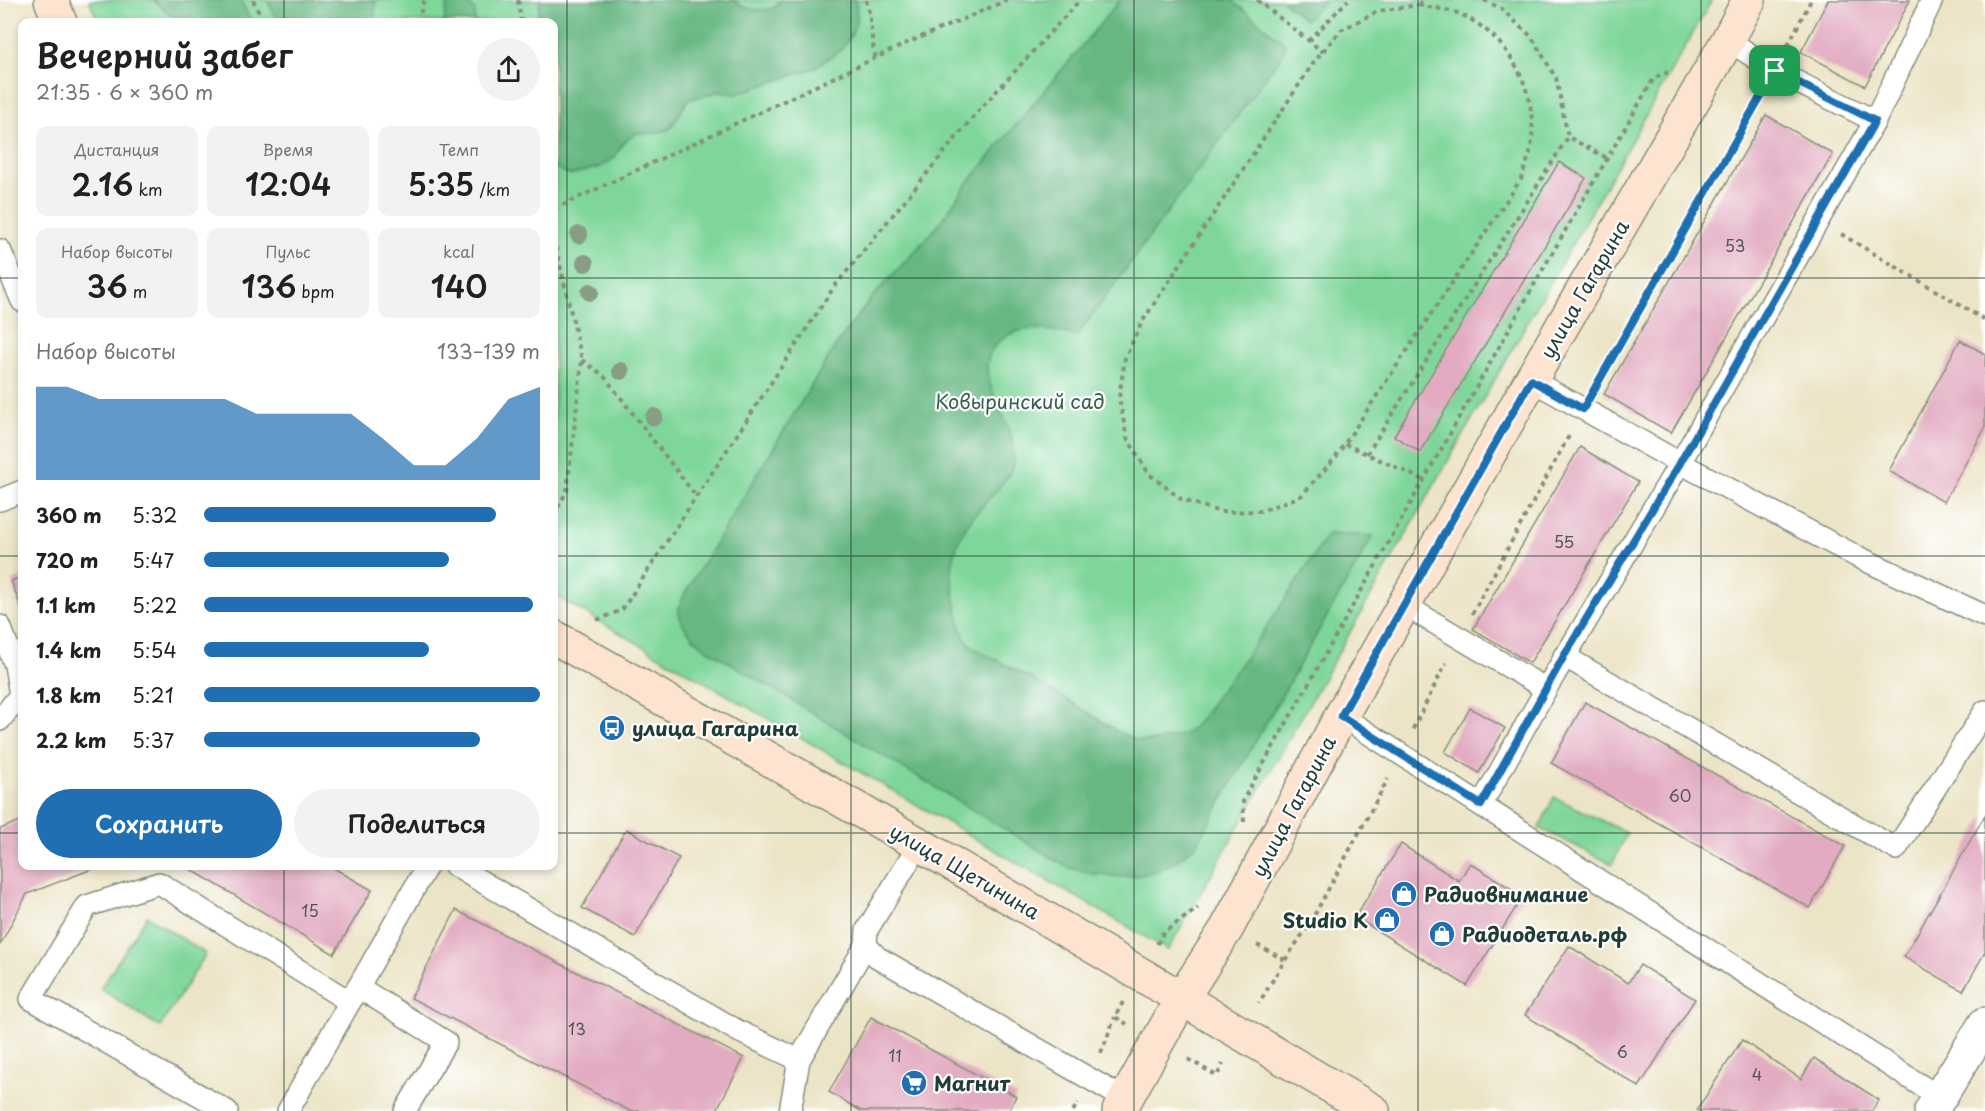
<!DOCTYPE html>
<html lang="ru">
<head>
<meta charset="utf-8">
<style>
  :root { --surface:#fff; --page:#f2f2f2; --text:#202124; --muted:#757577; --accent:#1f6fb2 }
  body { margin:0; font-family:"Playpen Sans",sans-serif; background:var(--page); color:var(--text); height:100vh; display:flex; flex-direction:column; font-size:22px; white-space:nowrap }
  * { box-sizing:border-box; margin:0 }
  p { font-size:20px; color:var(--muted) }
  .icon { flex:none; width:33px; height:33px; fill:none; stroke:currentColor; stroke-width:2; stroke-linecap:round; stroke-linejoin:round }
  .map { position:relative; flex:1; overflow:hidden }
  .sheet { position:absolute; left:18px; top:18px; width:540px; height:852px; display:flex; flex-direction:column; background:var(--surface); border-radius:12px; box-shadow:0 3px 9px #0003 }
  .sheet>* { flex:none }
  .pin { position:absolute; display:grid; place-items:center; width:51px; height:51px; color:#fff; margin:-26px; border-radius:12px; box-shadow:0 3px 9px #0006 }
  .round { display:grid; place-items:center; flex:none; width:63px; height:63px; border-radius:32px; background:var(--page) }
  .head { display:flex; align-items:center; justify-content:space-between; height:102px; padding:0 18px }
  h1 { font-size:33px; font-weight:600; line-height:45px }
  .figures { display:grid; grid-template-columns:repeat(3,1fr); gap:9px; height:102px; padding:6px 18px }
  .figures div { display:grid; align-content:center; border-radius:12px; background:var(--page); text-align:center }
  .figures b { font-size:30px; font-weight:600 }
  .figures small { font-size:16px; font-weight:400 }
  .figures p { font-size:16px }
  .chart { height:168px; padding:12px 18px }
  .chart p { display:flex; justify-content:space-between }
  .chart svg { width:100%; height:108px; margin-top:6px; fill:var(--accent); opacity:.7 }
  .primary-button { display:flex; gap:12px; margin-top:auto; padding:12px 18px }
  .primary-button a { flex:1; height:69px; border-radius:36px; background:var(--accent); color:#fff; font-size:24px; font-weight:600; line-height:69px; text-align:center }
  .primary-button a+a { background:var(--page); color:var(--text) }
  ul { padding:0 18px; list-style:none; font-size:20px }
  li { display:grid; grid-template-columns:96px 72px 1fr; align-items:center; height:45px }
  li i { height:15px; border-radius:8px; background:var(--accent) }
  .map>svg:first-child { display:block }
</style>
</head>
<body>
<div class="map">
<svg width="1985" height="1111" viewBox="0 0 1985 1111">
  <rect width="100%" height="100%" fill="#fff"/>
  <filter id="ink" filterUnits="userSpaceOnUse"><feTurbulence type="fractalNoise" baseFrequency=".0167" numOctaves="2"/><feDisplacementMap in="SourceGraphic" scale="12" xChannelSelector="R" yChannelSelector="G"/><feConvolveMatrix kernelMatrix="1 2 1 2 8 2 1 2 1" color-interpolation-filters="sRGB"/></filter>
  <filter id="wash" filterUnits="userSpaceOnUse"><feTurbulence type="fractalNoise" baseFrequency=".008" numOctaves="4" result="noise"/><feDisplacementMap in="SourceGraphic" scale="24" xChannelSelector="R" yChannelSelector="G"/><feGaussianBlur stdDeviation="1.35" result="paint"/><feColorMatrix in="noise" values="0 0 0 0 0 0 0 0 0 0 0 0 0 0 0 0 0 1.4 0 .05"/><feComposite in="paint" operator="in"/></filter>
  <g filter="url(#wash)">
    <rect width="100%" height="100%" fill="#ece4c6"/>
    <g fill="#7ed69a" stroke="#4e8a67" stroke-width="1.5">
      <path d="M89 0H1712L1168 950 554 595V22H99Z"/>
      <path d="M1554 797 1627 833 1612 864 1539 828Z"/>
      <path d="M147 916 206 954 160 1027 100 989Z"/>
    </g>
    <g fill="#66b782" stroke="#427a5b" stroke-width="1.5">
      <path d="M153 0H241L251 22H179Z"/>
      <path d="M267 0H376L374 19 375 22H278Z"/>
      <path d="M448 0H464L475 10V22H444Z"/>
      <path d="M540 0H734C747 12 758 11 774 8L780 0H856L857 19 852 34 842 49 814 68 736 94 720 91 688 100 670 129 653 134 636 133 623 143 615 157 600 167 570 175 555 168 554 165V22H538Z"/>
      <path d="M1120 0H1231L1286 44 1282 55 1077 336C1052 331 1025 322 1002 339 959 372 1023 422 1013 464 1011 475 1001 485 993 494 970 519 955 535 952 571 951 582 960 630 965 638 973 651 994 658 1006 665 1033 679 1059 695 1085 711 1102 721 1121 736 1141 741 1151 743 1181 737 1189 731 1197 726 1211 704 1217 695 1257 644 1292 589 1328 534L1373 536 1198 842C1161 882 1116 883 1067 867L707 649C695 640 677 625 679 608 680 603 683 597 685 593L836 345 870 300 936 228 967 184Z"/>
      <path d="M1282 0H1326L1305 20Z"/>
    </g>
    <g id="blocks">
      <g fill="#e2abc1">
        <path d="M1828 0H1910L1865 86 1801 52Z"/>
        <path d="M1766 115 1833 154 1671 433 1604 394Z"/>
        <path d="M1559 162 1586 178 1420 452 1394 436Z"/>
        <path d="M1960 340 1985 354V428L1944 502 1889 471Z"/>
        <path d="M1580 447 1638 482 1530 663 1473 629Z"/>
        <path d="M22 577V610L11 581Z"/>
        <path d="M1585 702 1845 846 1810 908 1551 763Z"/>
        <path d="M1470 708 1505 728 1479 773 1445 752Z"/>
        <path d="M1985 815V952L1963 991 1904 957Z"/>
        <path d="M22 820V866H100L27 894 0 945V829Z"/>
        <path d="M626 829 679 858 635 937 582 908Z"/>
        <path d="M1401 844 1459 881 1470 863 1523 896 1467 986 1355 917Z"/>
        <path d="M185 866H330L372 890 334 954Z"/>
        <path d="M456 910 744 1058 716 1111H630L411 998Z"/>
        <path d="M1569 946 1628 983 1640 965 1695 999 1639 1087 1525 1015Z"/>
        <path d="M871 1017 1016 1096 1009 1111H861L829 1092Z"/>
        <path d="M1742 1040 1801 1079 1814 1058 1879 1100 1872 1111H1698L1697 1110Z"/>
      </g>
    </g>
  </g>
  <g filter="url(#ink)">
    <use href="#blocks" fill-opacity="0" stroke="#86907d" stroke-width="1.5"/>
    <g fill="none" stroke-linecap="round" stroke-linejoin="round">
      <g stroke="#86907d" stroke-width="24">
        <g id="lane">
          <path d="M1728 40 1775 71 1875 121"/>
          <path d="M0 250 22 301"/>
          <path d="M1531 380 1680 463 1856 556 1985 616"/>
          <path d="M0 500 22 491"/>
          <path d="M1404 605 1546 689 1680 463 1875 121 1932 0"/>
          <path d="M0 626 15 665 20 695 0 720"/>
          <path d="M1564 656 1896 849 1985 711"/>
          <path d="M1341 716 1939 1097"/>
          <path d="M1481 805 1546 689"/>
          <path d="M919 844 867 930 866 945 877 957 1125 1099"/>
          <path d="M455 866 738 1031 799 1060"/>
          <path d="M358 987 446 1042 405 1111"/>
          <path d="M227 1111 31 999 87 906 159 883 350 1002"/>
          <path d="M288 1111 427 866"/>
          <path d="M790 1111 799 1060 866 945"/>
        </g>
      </g>
      <g stroke="#86907d" stroke-width="36">
        <path id="street" d="M1931 1111 1985 1024"/>
      </g>
      <g stroke="#86907d" stroke-width="36">
        <g id="secondary">
          <path d="M51 0 60 22"/>
          <path d="M554 637 919 844 1373 1111"/>
          <path d="M1119 1111 1182 998 1227 928 1341 716 1531 380 1728 40 1749 0"/>
        </g>
      </g>
      <g stroke="#86907d" stroke-width="4" stroke-dasharray="4.5 4.5" stroke-linecap="butt">
        <path d="M253 0 263 22"/>
        <path d="M518 0 521 22"/>
        <path d="M866 0C872 19 870 39 876 58"/>
        <path d="M1257 0 1323 52"/>
        <path d="M1484 0 1500 8 1531 36 1556 78 1568 137"/>
        <path d="M1419 5C1432 8 1448 9 1460 14 1511 37 1539 93 1531 148 1529 158 1524 169 1521 179L1336 457 1301 496 1261 511 1220 512 1181 499 1149 474 1127 438 1119 398 1125 358 1142 322 1314 62 1341 30 1378 11Z"/>
        <path d="M1419 5 1422 0"/>
        <path d="M418 22 424 0"/>
        <path d="M1309 41 1348 0"/>
        <path d="M1788 45 1811 0"/>
        <path d="M554 209 907 43 1008 0"/>
        <path d="M1841 234 1985 320"/>
        <path d="M554 239 582 360 567 491 554 514"/>
        <path d="M582 360 604 376 696 496"/>
        <path d="M1597 385 1760 97"/>
        <path d="M1345 444 1424 480"/>
        <path d="M1367 454 1568 137 1607 158"/>
        <path d="M1472 614 1570 434"/>
        <path d="M597 620 622 610 834 287 973 117 1080 0"/>
        <path d="M1413 729 1446 663"/>
        <path d="M1244 822 1243 800 1547 262 1654 78 1668 72"/>
        <path d="M1157 944 1163 933 1198 908"/>
        <path d="M1257 945 1285 960 1259 1003"/>
        <path d="M1285 960 1309 925 1388 779"/>
        <path d="M1123 1002 1115 1017 1127 1024"/>
        <path d="M1101 1053 1115 1017"/>
        <path d="M1188 1059 1217 1076 1223 1064"/>
        <path d="M1073 1111 1078 1103"/>
      </g>
      <use href="#lane" stroke="#fff" stroke-width="21"/>
      <use href="#street" stroke="#fff" stroke-width="33"/>
      <use href="#secondary" stroke="#fde4d0" stroke-width="33"/>
    </g>
    <g fill="#889d84">
      <circle cx="579" cy="235" r="9"/>
      <circle cx="585" cy="263" r="9"/>
      <circle cx="590" cy="292" r="9"/>
      <circle cx="621" cy="371" r="9"/>
      <circle cx="654" cy="417" r="9"/>
    </g>
  </g>
  <g fill="none" stroke-linecap="round" stroke-linejoin="round" filter="url(#ink)">
    <g stroke="#fff" stroke-width="12">
      <path id="route" d="M1775 71 1875 121 1680 463 1564 656 1481 805 1341 716 1531 380 1583 409Z"/>
    </g>
    <use href="#route" stroke="#1f6fb2" stroke-width="8"/>
  </g>
  <path fill="none" stroke="#1f3d34" stroke-width="1.5" stroke-opacity="0.55" d="M284 0V22M567 0V1111M851 0V1111M1134 0V1111M1418 0V1111M1701 0V1111M0 278H22M554 278H1985M0 556H22M554 556H1985M0 833H22M554 833H1985M284 866V1111"/>
  <defs>
    <g id="bus-disc" transform="scale(1.35)"><circle r="9.5" fill="#1f6fb2" stroke="#fff"/><path d="M-5-6H5V4H4V6H2V4H-2V6H-4V4H-5ZM-3.5-4V0h7V-4ZM-3.5 1.2v1.5H-2V1.2ZM2 1.2v1.5H3.5V1.2Z" fill="#fff"/></g>
    <g id="shop-disc" transform="scale(1.35)"><circle r="9.5" fill="#1f6fb2" stroke="#fff"/><path d="M-5-2.5h2.3a2.7 3.5 0 0 1 5.4 0H5L5.5 6h-11ZM-1.5-2.5h3a1.5 2.3 0 0 0-3 0Z" fill="#fff"/></g>
    <g id="supermarket-disc" transform="scale(1.35)"><circle r="9.5" fill="#1f6fb2" stroke="#fff"/><path d="M-6-5.5h2.5l.6 2H6L4.5 2H-2.5L-4.4-4H-6ZM-1.5 3.2a1.3 1.3 0 1 0 .1 0ZM3 3.2a1.3 1.3 0 1 0 .1 0Z" fill="#fff"/></g>
  </defs>
  <g fill-rule="evenodd">
    <use href="#bus-disc" x="612" y="728"/>
    <use href="#shop-disc" x="1404" y="894"/>
    <use href="#shop-disc" x="1387" y="920"/>
    <use href="#shop-disc" x="1442" y="934"/>
    <use href="#supermarket-disc" x="914" y="1083"/>
  </g>
  <g text-anchor="middle" dominant-baseline="central" stroke-width="4.5" stroke-linejoin="round" paint-order="stroke">
    <g font-size="16" fill="#505857">
      <text x="1735" y="245">53</text>
      <text x="1564" y="541">55</text>
      <text x="1680" y="795">60</text>
      <text x="310" y="910">15</text>
      <text x="577" y="1028">13</text>
      <text x="1622" y="1051">6</text>
      <text x="895" y="1055">11</text>
      <text x="1757" y="1074">4</text>
    </g>
    <g font-size="20" fill="#1f3d34" stroke="#fff">
      <text transform="translate(1584 289) rotate(-60)">улица Гагарина</text>
      <text transform="translate(1293 806) rotate(-62)">улица Гагарина</text>
      <text transform="translate(965 871) rotate(30)">улица Щетинина</text>
    </g>
    <g font-size="20" fill="#37634e" stroke="#fff">
      <text x="1020" y="401">Ковыринский сад</text>
    </g>
    <g font-size="20" font-weight="bold" fill="#1f3d34" stroke="#fff" text-anchor="start">
      <text x="632" y="728">улица Гагарина</text>
      <text x="1424" y="894">Радиовнимание</text>
      <text x="1368" y="920" text-anchor="end">Studio K</text>
      <text x="1462" y="934">Радиодеталь.рф</text>
      <text x="934" y="1083">Магнит</text>
    </g>
  </g>
</svg>
<div class="pin" style="left:1775px;top:71px;background:#1e9e55"><svg class="icon" aria-label="arrive" viewBox="0 0 24 24"><path d="M6 21V4h12l-3 4 3 4H6"/></svg></div>
<section class="sheet">
<div class="head"><div><h1>Вечерний забег</h1><p>21:35 · 6 × 360 m</p></div><a class="round"><svg class="icon" aria-label="share" viewBox="0 0 24 24"><path d="M12 15V3M7 8l5-5 5 5M5 13v7h14v-7"/></svg></a></div>
<div class="figures">
<div><p>Дистанция</p><b>2.16<small> km</small></b></div>
<div><p>Время</p><b>12:04</b></div>
<div><p>Темп</p><b>5:35<small> /km</small></b></div>
</div>
<div class="figures">
<div><p>Набор высоты</p><b>36<small> m</small></b></div>
<div><p>Пульс</p><b>136<small> bpm</small></b></div>
<div><p>kcal</p><b>140</b></div>
</div>
<div class="chart"><p><span>Набор высоты</span>133–139 m</p>
<svg viewBox="0 0 160 44" preserveAspectRatio="none"><path d="M0 44V6L10 6L20 11L30 11L40 11L50 11L60 11L70 17L80 17L90 17L100 17L110 27L120 38L130 38L140 27L150 11L160 6V44z"/></svg>
</div>
<ul>
<li><b>360 m</b>5:32<i style="width:87%"></i></li>
<li><b>720 m</b>5:47<i style="width:73%"></i></li>
<li><b>1.1 km</b>5:22<i style="width:98%"></i></li>
<li><b>1.4 km</b>5:54<i style="width:67%"></i></li>
<li><b>1.8 km</b>5:21<i style="width:100%"></i></li>
<li><b>2.2 km</b>5:37<i style="width:82%"></i></li>
</ul>
<div class="primary-button"><a>Сохранить</a><a>Поделиться</a></div>
</section>
</div>
</body>
</html>
